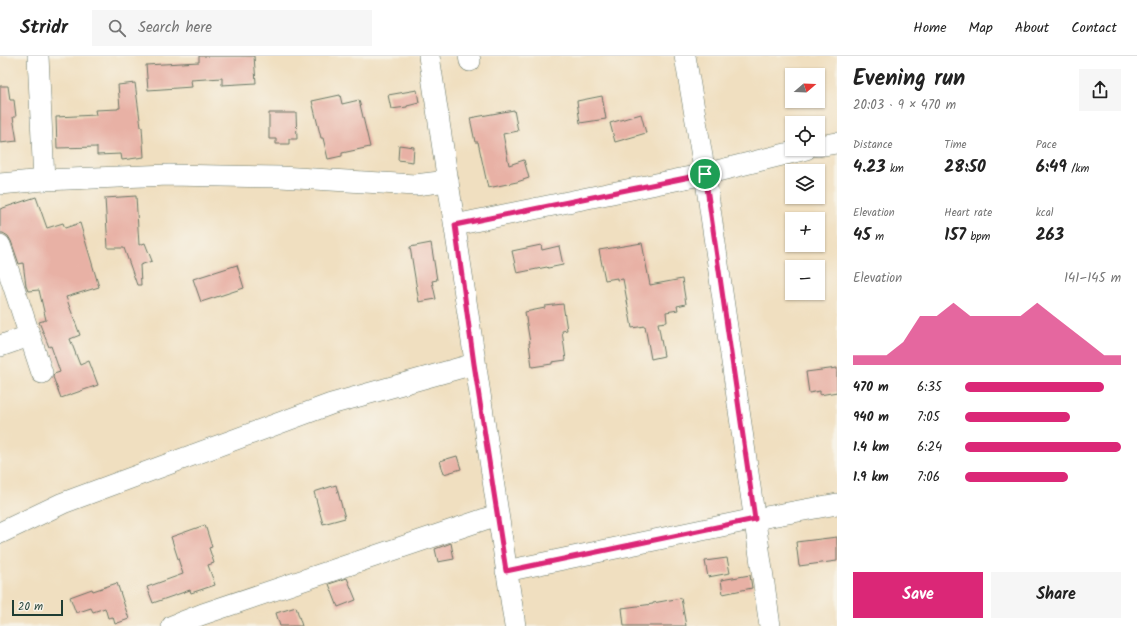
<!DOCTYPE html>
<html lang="en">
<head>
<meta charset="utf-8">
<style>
  :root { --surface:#fff; --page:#f6f6f6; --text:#222; --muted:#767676; --line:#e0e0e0; --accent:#db2777 }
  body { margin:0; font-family:Kalam,sans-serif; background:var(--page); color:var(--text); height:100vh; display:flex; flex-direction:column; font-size:15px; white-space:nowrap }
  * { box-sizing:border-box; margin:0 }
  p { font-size:13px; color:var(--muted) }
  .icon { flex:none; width:22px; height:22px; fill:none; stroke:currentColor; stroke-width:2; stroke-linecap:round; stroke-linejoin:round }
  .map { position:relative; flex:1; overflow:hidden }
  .drawer { display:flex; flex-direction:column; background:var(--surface); width:300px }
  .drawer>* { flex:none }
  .needle { width:26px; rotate:71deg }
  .controls { position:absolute; left:785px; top:12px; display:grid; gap:8px }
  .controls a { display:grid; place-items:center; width:40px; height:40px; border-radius:0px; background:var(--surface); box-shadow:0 1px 3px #0004; font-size:20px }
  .scale { position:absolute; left:12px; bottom:10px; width:51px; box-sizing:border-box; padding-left:4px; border:2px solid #1f3d34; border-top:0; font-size:11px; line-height:14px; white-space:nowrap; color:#1f3d34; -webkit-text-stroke:3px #f7f3e8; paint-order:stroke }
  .pin { position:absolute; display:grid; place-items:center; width:34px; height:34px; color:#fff; margin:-17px; border:2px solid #fff; border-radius:50%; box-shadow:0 1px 4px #0007 }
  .round { display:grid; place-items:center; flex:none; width:42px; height:42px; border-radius:0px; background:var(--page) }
  .overview { display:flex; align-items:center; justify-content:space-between; height:68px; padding:0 16px }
  h1 { font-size:22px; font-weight:800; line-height:30px }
  .metrics { display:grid; grid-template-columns:repeat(3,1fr); gap:6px; height:68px; padding:4px 16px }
  .metrics div { display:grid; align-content:center }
  .metrics b { font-size:17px; font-weight:800 }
  .metrics small { font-size:11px; font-weight:400 }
  .metrics p { font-size:11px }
  .chart { height:112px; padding:8px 16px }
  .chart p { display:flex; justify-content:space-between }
  .chart svg { width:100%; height:72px; margin-top:4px; fill:var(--accent); opacity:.7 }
  .action { display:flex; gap:8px; margin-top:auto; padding:8px 16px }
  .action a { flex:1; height:46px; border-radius:0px; background:var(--accent); color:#fff; font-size:16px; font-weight:800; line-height:46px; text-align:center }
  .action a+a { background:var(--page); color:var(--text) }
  ul { padding:0 16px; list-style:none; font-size:13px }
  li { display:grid; grid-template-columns:64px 48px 1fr; align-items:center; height:30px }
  li i { height:10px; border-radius:5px; background:var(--accent) }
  header { display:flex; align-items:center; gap:24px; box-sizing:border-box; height:56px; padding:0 20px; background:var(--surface); border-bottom:1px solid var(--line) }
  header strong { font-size:19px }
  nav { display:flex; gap:22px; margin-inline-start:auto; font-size:14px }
  .search { width:280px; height:36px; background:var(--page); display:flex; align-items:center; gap:10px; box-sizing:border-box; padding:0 14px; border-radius:0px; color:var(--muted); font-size:15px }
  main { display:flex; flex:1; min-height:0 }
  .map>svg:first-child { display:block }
</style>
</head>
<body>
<header>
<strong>Stridr</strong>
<div class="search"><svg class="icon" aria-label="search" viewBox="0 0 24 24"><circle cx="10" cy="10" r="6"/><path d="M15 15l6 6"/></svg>Search here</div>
<nav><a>Home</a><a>Map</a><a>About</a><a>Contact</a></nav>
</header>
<main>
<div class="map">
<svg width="837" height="570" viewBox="0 0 837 570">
  <rect width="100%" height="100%" fill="#f7f3e8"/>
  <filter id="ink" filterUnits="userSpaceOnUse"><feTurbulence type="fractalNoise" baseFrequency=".025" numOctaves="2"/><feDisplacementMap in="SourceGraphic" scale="8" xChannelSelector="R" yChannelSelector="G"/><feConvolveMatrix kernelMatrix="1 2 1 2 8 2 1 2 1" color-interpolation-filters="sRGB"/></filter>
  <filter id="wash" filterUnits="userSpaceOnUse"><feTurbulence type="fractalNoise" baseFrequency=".012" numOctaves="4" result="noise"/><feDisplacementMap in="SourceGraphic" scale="16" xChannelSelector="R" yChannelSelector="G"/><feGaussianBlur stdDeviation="0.9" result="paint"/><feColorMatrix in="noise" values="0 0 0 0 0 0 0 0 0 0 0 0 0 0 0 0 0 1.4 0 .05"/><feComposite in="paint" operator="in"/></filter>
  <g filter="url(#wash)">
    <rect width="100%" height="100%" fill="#f0dfc0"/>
    <g id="blocks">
      <g fill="#e8b1a5">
        <path d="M199 0H254L256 27 222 29V22L191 24 192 31 148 34 146 9 199 6Z"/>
        <path d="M135 27 141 71H142L144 101 122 104 121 98 97 99V91L57 92 56 61 96 59 95 54 118 53V52H120L118 29Z"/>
        <path d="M0 30H8L10 44H14L16 61H13L17 85 0 87Z"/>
        <path d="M417 34 419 47 407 50V51L391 53 388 39Z"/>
        <path d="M340 39 342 48 359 44 370 91 342 97V100L328 103 323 82H321L312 45Z"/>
        <path d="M602 40 606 63 580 67 577 45Z"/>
        <path d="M514 54 518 75 503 78 509 109 524 104 529 122 517 126 488 132 478 86H475L470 62Z"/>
        <path d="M269 57H296L297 83H289V88H276V83H269Z"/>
        <path d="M641 58 646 77 615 86 610 67Z"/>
        <path d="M399 89 414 91 413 106 398 104Z"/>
        <path d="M136 140 139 189 145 187 152 205 140 209 141 229H137L124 192H108L105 142Z"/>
        <path d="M36 141 47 172 63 167 65 172 80 167 99 231 66 241 80 279 70 283 80 309 89 305 98 329 61 342 53 321 54 318 60 316 51 290 49 291 39 266 46 264 39 234 28 235 26 230 23 207 19 208 11 185 8 180 3 177H0V153Z"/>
        <path d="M431 187 437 224 432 225 436 243 419 246 410 191Z"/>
        <path d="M642 187 650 229 682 223 686 248 677 250 678 254 666 256 667 266 658 267 664 300 651 303 645 270 632 272 623 223 617 224V222L605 224 599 194Z"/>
        <path d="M541 189 542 194 559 190 563 209 548 212 547 211 517 217 512 195Z"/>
        <path d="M237 209 244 232 201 246 193 223Z"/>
        <path d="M563 248 567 274 562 275 566 304 552 306V308L532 311 529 287H530L525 256 545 252V250Z"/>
        <path d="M837 312V336L820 339V335L809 337 806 316Z"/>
        <path d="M457 400 461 413 444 418 440 405Z"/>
        <path d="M336 429 345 462 323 468 314 436Z"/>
        <path d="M205 469 212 491 209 492 214 507 208 509 215 529 191 537 190 534 153 547 147 531 183 518 171 481Z"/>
        <path d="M837 481V505L799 510 796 486Z"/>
        <path d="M451 487 454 503 438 506 435 493Z"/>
        <path d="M727 502 730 517 708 521 705 505Z"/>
        <path d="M750 519 752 532 723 538 721 524Z"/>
        <path d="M347 522 356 544 338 551 329 528Z"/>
        <path d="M117 527 129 563 115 568 113 561 108 562 105 552 93 556 91 552 76 557 70 541 92 533 93 535Z"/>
        <path d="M681 542 686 570H624L622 552 653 548V547Z"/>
        <path d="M296 551 302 570H280L276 557Z"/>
      </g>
    </g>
  </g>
  <g filter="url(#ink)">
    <use href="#blocks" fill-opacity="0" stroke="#687665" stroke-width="1"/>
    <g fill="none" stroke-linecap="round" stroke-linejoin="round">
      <g stroke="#687665" stroke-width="22">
        <g id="minor">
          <path d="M38 0 44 124"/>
          <path d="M429 0C457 190 485 380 515 570"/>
          <path d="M469 0 470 5"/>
          <path d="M685 0 705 118 770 570"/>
          <path d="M818 90 837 87"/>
          <path d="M0 128 44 124 169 119 280 121 415 129 448 125"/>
          <path d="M455 169 705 118 806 93"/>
          <path d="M0 189 42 317"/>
          <path d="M0 290 29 280"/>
          <path d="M0 477 63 447 331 348 474 308"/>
          <path d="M506 515 755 463 837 448"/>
          <path d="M172 570 203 558 497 459"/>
        </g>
      </g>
      <use href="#minor" stroke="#fff" stroke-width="21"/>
    </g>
  </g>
  <g fill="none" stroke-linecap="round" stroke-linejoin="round" filter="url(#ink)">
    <g stroke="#fff" stroke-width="8">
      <path id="route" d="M705 118 755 463 506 515 474 308 455 169Z"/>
    </g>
    <use href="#route" stroke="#db2777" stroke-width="5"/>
  </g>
</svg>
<div class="controls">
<a><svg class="needle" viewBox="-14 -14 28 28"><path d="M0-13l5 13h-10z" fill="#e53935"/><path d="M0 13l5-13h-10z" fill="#767676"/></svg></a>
<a><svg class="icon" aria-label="locate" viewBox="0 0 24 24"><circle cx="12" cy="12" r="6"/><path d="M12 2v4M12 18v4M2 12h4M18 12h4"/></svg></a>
<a><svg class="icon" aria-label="layers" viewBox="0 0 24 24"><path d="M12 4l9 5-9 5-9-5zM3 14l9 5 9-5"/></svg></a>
<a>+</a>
<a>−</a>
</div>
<div class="scale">20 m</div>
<div class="pin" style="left:705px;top:118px;background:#1e9e55"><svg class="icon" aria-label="arrive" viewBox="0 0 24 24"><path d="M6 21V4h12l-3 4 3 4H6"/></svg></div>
</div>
<section class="drawer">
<div class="overview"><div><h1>Evening run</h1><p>20:03 · 9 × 470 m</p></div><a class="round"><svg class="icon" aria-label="share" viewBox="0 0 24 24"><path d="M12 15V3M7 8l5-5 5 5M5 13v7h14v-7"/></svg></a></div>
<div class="metrics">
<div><p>Distance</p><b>4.23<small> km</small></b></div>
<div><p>Time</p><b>28:50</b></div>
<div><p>Pace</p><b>6:49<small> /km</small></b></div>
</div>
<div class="metrics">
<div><p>Elevation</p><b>45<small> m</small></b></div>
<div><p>Heart rate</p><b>157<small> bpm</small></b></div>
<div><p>kcal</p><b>263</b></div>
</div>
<div class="chart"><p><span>Elevation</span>141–145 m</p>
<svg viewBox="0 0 160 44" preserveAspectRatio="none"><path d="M0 44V38L10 38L20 38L30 30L40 14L50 14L60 6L70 14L80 14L90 14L100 14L110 6L120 14L130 22L140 30L150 38L160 38V44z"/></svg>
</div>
<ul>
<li><b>470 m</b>6:35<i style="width:89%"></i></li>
<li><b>940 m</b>7:05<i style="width:67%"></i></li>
<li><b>1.4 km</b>6:24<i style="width:100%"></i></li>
<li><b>1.9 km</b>7:06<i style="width:66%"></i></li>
</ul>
<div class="action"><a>Save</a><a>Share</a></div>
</section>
</main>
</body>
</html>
